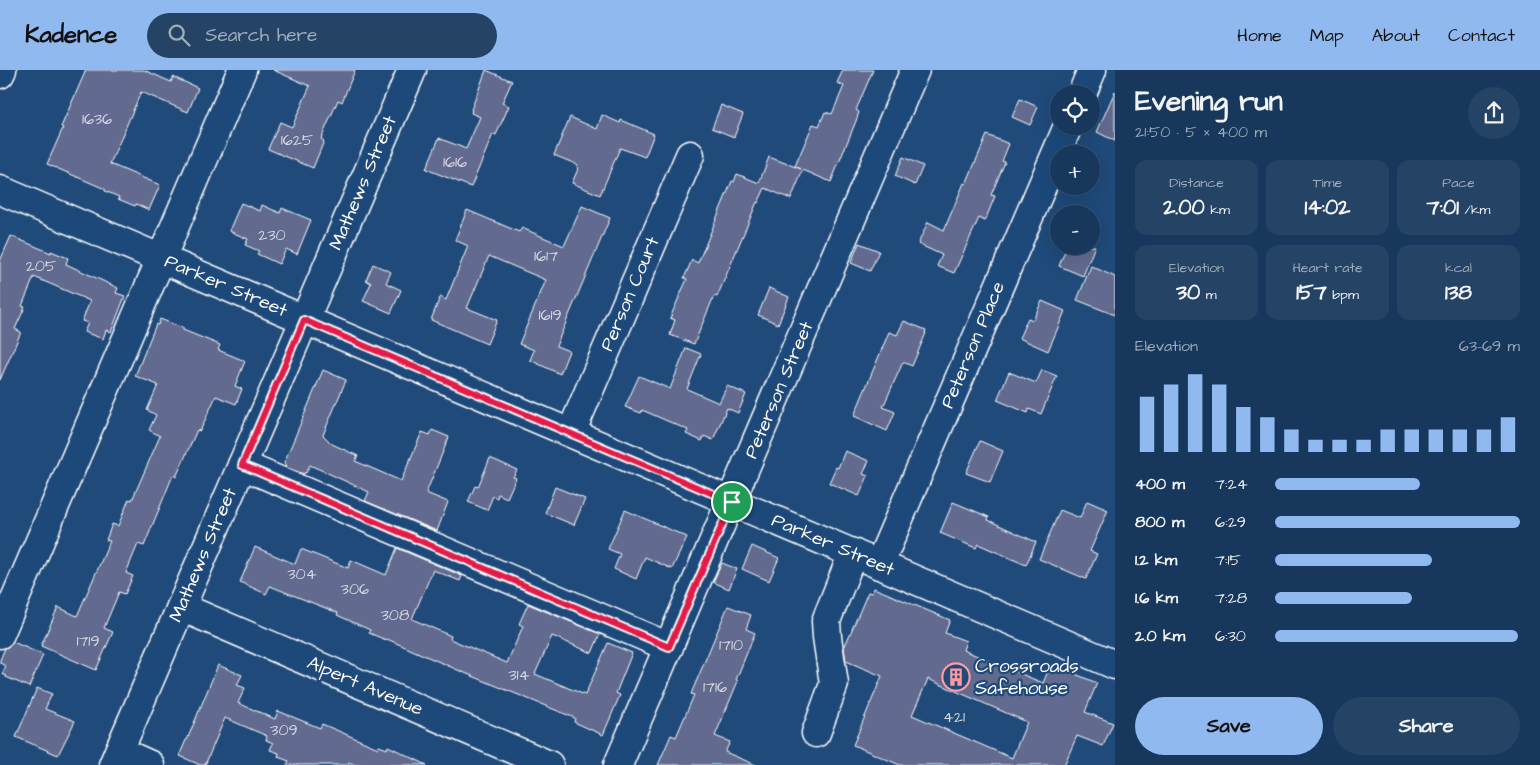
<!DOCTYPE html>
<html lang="en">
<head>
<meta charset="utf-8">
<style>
  :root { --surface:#17385c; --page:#244365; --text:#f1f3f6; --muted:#9eacbb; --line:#365272; --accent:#90b9f0 }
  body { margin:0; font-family:"Architects Daughter",sans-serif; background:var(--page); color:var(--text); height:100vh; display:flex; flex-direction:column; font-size:19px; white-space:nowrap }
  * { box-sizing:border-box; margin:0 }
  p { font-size:16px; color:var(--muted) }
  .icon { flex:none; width:28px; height:28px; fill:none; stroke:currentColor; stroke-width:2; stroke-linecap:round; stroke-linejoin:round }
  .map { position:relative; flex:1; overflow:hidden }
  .details { display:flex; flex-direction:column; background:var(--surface); width:425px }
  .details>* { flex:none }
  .controls { position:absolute; left:1050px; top:15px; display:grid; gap:10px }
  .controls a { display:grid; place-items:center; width:50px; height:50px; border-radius:50%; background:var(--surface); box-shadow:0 5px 20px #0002,0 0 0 1px var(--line); font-size:25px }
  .pin { position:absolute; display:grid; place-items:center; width:42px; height:42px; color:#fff; margin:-21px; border:2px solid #fff; border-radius:50%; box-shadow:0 1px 5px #0007 }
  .round { display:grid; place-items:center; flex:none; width:52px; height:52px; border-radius:26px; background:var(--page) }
  .overview { display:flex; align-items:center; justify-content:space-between; height:85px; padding:0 20px }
  h1 { font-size:28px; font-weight:700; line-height:38px }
  .metrics { display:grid; grid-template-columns:repeat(3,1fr); gap:8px; height:85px; padding:5px 20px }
  .metrics div { display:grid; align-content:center; border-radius:12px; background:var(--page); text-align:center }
  .metrics b { font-size:21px; font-weight:700 }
  .metrics small { font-size:14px; font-weight:400 }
  .metrics p { font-size:14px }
  .chart { height:140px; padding:10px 20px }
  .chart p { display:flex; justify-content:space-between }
  .chart svg { width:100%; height:90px; margin-top:5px; stroke:var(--accent); stroke-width:6 }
  .cta { display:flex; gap:10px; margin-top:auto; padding:10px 20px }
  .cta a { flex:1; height:58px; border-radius:30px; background:var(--accent); color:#111; font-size:20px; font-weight:700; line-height:58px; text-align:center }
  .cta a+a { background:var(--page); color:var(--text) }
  ul { padding:0 20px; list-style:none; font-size:16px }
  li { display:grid; grid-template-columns:80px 60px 1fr; align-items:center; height:38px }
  li i { height:12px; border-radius:6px; background:var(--accent) }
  header { display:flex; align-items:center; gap:30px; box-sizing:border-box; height:70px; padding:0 25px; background:var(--accent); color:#111 }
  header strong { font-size:24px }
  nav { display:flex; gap:28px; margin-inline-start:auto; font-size:18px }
  .search { width:350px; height:45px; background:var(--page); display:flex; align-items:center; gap:12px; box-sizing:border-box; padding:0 18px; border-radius:28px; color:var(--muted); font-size:19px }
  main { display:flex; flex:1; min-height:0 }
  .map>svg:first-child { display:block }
</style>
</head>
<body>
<header>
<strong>Kadence</strong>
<div class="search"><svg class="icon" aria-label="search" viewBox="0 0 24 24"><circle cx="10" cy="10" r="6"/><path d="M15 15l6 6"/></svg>Search here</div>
<nav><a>Home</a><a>Map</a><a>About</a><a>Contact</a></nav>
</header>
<main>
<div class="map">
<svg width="1115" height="695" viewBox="0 0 1115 695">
  <rect width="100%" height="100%" fill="#1f4a7a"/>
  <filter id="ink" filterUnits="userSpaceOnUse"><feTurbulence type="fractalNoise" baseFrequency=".02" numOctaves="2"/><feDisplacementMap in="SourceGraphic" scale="10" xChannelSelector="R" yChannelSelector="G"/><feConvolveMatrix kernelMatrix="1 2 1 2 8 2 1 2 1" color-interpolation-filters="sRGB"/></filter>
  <g filter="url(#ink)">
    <g fill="#626a8f" stroke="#fff" fill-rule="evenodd">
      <path d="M86 0H144L171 12 173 7 198 18 188 42 141 22 110 94 160 115 149 140 136 134 135 136 118 129 119 127 105 121V119L47 94 63 58 61 57Z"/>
      <path d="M273 0H355L342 32 338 30 328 53 321 69 324 71 313 98 268 79 280 52 292 57 310 16Z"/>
      <path d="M486 0 512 11 502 33 509 36 496 65 493 64 471 117 426 99 439 68 466 79 480 47 471 43 472 40H471Z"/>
      <path d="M843 0H873L856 40 859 42 856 51 831 112 803 100 791 129 765 118 758 133 757 132 717 227 714 226 694 274 670 265 675 250 670 248 687 209 684 208 692 190 698 193 732 111 734 112 737 104 759 113 769 87 801 99 795 96 813 54 819 56 825 42 832 44 844 16 837 13Z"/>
      <path d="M1115 21V71L1097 62Z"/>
      <path d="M1020 29 1038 37 1030 55 1012 47Z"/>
      <path d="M721 35 743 44 734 67 712 58Z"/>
      <path d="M602 45 620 53 621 50 654 64 645 87 620 78 600 125 572 113 578 99 577 98 578 95 554 85 570 47 597 59Z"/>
      <path d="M987 65 1009 74 1002 91 1005 92 991 125 995 126 985 151 979 148 954 203 937 196 942 185 918 174 928 152 944 160 964 113 966 114Z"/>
      <path d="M903 87 923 96 915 115 895 106Z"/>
      <path d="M241 133 260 141 262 135 280 143 282 138 311 150 297 184 286 179 279 194 257 184 259 181 245 175 248 169 229 161Z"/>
      <path d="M582 136 610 148 556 276 569 281 560 304 530 290 534 280 519 274 546 210 489 186 467 238 497 250 487 274 431 250 440 227 446 230 468 176 455 170 467 140 519 162 522 158 564 176Z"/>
      <path d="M11 166 51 183V181L68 188 66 194 118 218 116 223 125 226 111 262 106 260 103 269 84 262 88 253 82 251 90 231 34 207 22 236 25 237 15 259 21 262 0 310V191Z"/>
      <path d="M859 173 879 181 870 201 851 193Z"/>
      <path d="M1067 176H1095L1083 206 1059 196Z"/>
      <path d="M373 194 391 202 386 213 401 220 391 243 363 231 371 213 366 210Z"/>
      <path d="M1091 196 1115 207V245L1077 230Z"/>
      <path d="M769 218 789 227 778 254 758 245Z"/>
      <path d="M1042 231 1065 241 1048 281 1019 268 1028 248 1033 250Z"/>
      <path d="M160 249 183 258V260L220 275 218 280 245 291 235 316 242 319 236 334 216 326 200 361 197 360 176 407 173 405 144 476 138 474 126 503 133 506 125 524 119 522 104 558 113 562 96 600 41 576 58 537 77 546 110 471 106 470 112 454 118 456 129 429 132 430 160 366 149 360 156 345 147 340 158 315 135 306 156 254 158 255Z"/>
      <path d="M904 251 926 260 925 263H926L912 296 903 292 883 337 895 342 887 361 854 346 889 262 897 265Z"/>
      <path d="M686 278 701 284 687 319 719 333 727 316 746 324 738 343 727 338 713 370 704 366 702 371 686 364 688 360 642 340 641 343 625 337 639 306 670 319Z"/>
      <path d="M323 300 346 310 323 365 332 374 358 386 355 391 401 411 422 362 430 365 432 360 449 367 426 423 448 432 437 461 365 431 369 422 310 395 306 403 305 402 304 404 285 397 286 394 284 393Z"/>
      <path d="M1042 300 1057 306 1041 344 1029 339 1028 343 997 330 1009 302 1036 313Z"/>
      <path d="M980 371 1003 381 990 412 966 403Z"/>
      <path d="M845 381 869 391 863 404 868 406 859 426 829 413 836 397 838 398Z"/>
      <path d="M490 388 517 400 513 407 516 408 507 428 498 424 497 428 493 426 487 440 468 432 475 416 478 417Z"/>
      <path d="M555 417 585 429 574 455 545 443Z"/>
      <path d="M1087 431 1108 440 1090 481 1097 484 1086 509 1039 489 1060 440 1080 448Z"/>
      <path d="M953 432 989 447 988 450 1036 472 1026 495 978 474 976 478 940 463Z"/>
      <path d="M625 440 687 467 672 499 645 487 636 509 614 499 620 484 608 479Z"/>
      <path d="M752 476 779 488 769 511 742 499Z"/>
      <path d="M255 477 295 494 301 479 348 498 351 490 386 505 397 478 462 506 460 511 433 500 412 549 451 566 450 569 507 593 523 556 519 554 528 534 600 564 592 583 552 566 535 604 585 625 608 573 632 583 616 623 620 625 603 665 574 652 575 648 460 601 387 569 386 570 369 563 370 560 337 545 338 543 270 516 266 524 240 512Z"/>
      <path d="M722 493 737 499 729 519 713 512Z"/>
      <path d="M874 518 950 550 945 563 966 571 963 580 1043 613 1051 594 1097 613 1085 642 1113 653 1103 676 1077 666 1064 695H900L853 675 882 606 846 591 844 578 868 522 872 523ZM928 609 1027 652 1012 688 912 645Z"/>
      <path d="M728 536 751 545 746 559 755 563 736 610 738 611 715 666 730 672 725 682 756 695H658L671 665 676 667 694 625 691 624Z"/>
      <path d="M13 572 43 585 29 617 6 607V606L2 604 6 596 0 593V590L5 578 10 576Z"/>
      <path d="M218 595 242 605 237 615 245 618 238 633 275 649 278 641 320 658 322 654 378 678 379 676 387 679 388 676 427 695H355L349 692 348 695H287L289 691 278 687 279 683 270 680 273 673 266 670 267 666 225 648 205 695H200L180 686 181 685 180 684 186 670H187Z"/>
      <path d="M37 618 52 624 45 639 75 651 58 685 16 667Z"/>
    </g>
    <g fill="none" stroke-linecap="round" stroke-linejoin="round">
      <g stroke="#fff" stroke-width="31">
        <g id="minor">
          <path d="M0 4 2 0"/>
          <path d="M1082 24 1092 0"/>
          <path d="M0 120 1115 595"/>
          <path d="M571 363 690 85"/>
          <path d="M242 395 669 577"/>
          <path d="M879 495 1068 56"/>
          <path d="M181 537 549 695"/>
          <path d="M0 564 242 0"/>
          <path d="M816 663 834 614 827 567 826 551 853 483"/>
          <path d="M119 681 150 695"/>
          <path d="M113 695 412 0"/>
          <path d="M618 695 915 0"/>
        </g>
      </g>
      <use href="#minor" stroke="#1f4a7a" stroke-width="28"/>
    </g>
  </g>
  <g fill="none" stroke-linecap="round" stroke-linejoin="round" filter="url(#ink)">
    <g stroke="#fff" stroke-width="10">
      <path id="route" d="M304 250 732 432 669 577 242 395Z"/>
    </g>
    <use href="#route" stroke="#e11d48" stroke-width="6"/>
  </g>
  <defs>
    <g id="building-ring" transform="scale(1.4375)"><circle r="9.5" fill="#1f4a7a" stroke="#ff9aa2" stroke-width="1.5"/><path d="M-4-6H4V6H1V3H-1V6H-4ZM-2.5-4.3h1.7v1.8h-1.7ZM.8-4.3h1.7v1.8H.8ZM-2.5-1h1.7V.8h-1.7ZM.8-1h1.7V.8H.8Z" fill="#ff9aa2"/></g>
  </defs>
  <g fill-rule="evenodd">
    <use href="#building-ring" x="956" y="607"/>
  </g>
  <g text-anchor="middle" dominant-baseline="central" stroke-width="4.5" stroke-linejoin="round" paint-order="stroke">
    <g font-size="16" fill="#d8dae3">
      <text x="97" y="49">1636</text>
      <text x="297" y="70">1625</text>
      <text x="455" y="92">1616</text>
      <text x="272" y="165">230</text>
      <text x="546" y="186">1617</text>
      <text x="41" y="196">205</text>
      <text x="550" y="245">1619</text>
      <text x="302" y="504">304</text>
      <text x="355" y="519">306</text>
      <text x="395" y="545">308</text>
      <text x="88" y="571">1719</text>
      <text x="731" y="575">1710</text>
      <text x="519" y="605">314</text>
      <text x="715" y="617">1716</text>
      <text x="954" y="647">421</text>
      <text x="284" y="660">309</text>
    </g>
    <g font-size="19" fill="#fff" stroke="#1f4a7a">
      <text transform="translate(363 113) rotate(-67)">Mathews Street</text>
      <text transform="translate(226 216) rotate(23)">Parker Street</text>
      <text transform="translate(630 224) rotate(-67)">Person Court</text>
      <text transform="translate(973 275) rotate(-67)">Peterson Place</text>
      <text transform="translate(779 320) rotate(-67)">Peterson Street</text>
      <text transform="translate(833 475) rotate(23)">Parker Street</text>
      <text transform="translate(203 485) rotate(-67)">Mathews Street</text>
      <text transform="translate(365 616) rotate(23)">Alpert Avenue</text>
    </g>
    <g font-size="19" fill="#fff" stroke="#1f4a7a" text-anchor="start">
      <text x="975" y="596">Crossroads<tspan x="975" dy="22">Safehouse</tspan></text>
    </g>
  </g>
</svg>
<div class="controls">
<a><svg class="icon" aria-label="locate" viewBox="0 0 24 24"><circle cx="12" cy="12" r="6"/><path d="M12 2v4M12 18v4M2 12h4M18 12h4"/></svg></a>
<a>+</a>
<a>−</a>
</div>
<div class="pin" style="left:732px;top:432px;background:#1e9e55"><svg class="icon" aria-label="arrive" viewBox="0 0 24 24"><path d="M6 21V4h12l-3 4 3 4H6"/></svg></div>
</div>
<section class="details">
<div class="overview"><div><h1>Evening run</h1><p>21:50 · 5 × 400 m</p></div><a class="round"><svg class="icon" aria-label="share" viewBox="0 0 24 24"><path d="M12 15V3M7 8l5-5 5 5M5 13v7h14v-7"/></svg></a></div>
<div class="metrics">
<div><p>Distance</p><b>2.00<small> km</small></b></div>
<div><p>Time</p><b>14:02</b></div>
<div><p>Pace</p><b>7:01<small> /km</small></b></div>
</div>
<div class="metrics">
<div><p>Elevation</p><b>30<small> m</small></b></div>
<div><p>Heart rate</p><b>157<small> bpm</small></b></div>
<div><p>kcal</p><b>138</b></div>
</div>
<div class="chart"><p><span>Elevation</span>63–69 m</p>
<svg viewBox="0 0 160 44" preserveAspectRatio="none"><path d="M5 44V17M15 44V11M25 44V6M35 44V11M45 44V22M55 44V27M65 44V33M75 44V38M85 44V38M95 44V38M105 44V33M115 44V33M125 44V33M135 44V33M145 44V33M155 44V27"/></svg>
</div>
<ul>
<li><b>400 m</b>7:24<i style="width:59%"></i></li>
<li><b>800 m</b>6:29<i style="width:100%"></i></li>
<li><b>1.2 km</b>7:15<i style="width:64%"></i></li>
<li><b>1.6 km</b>7:28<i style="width:56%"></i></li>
<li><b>2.0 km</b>6:30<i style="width:99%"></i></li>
</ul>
<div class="cta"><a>Save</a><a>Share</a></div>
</section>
</main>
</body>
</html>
